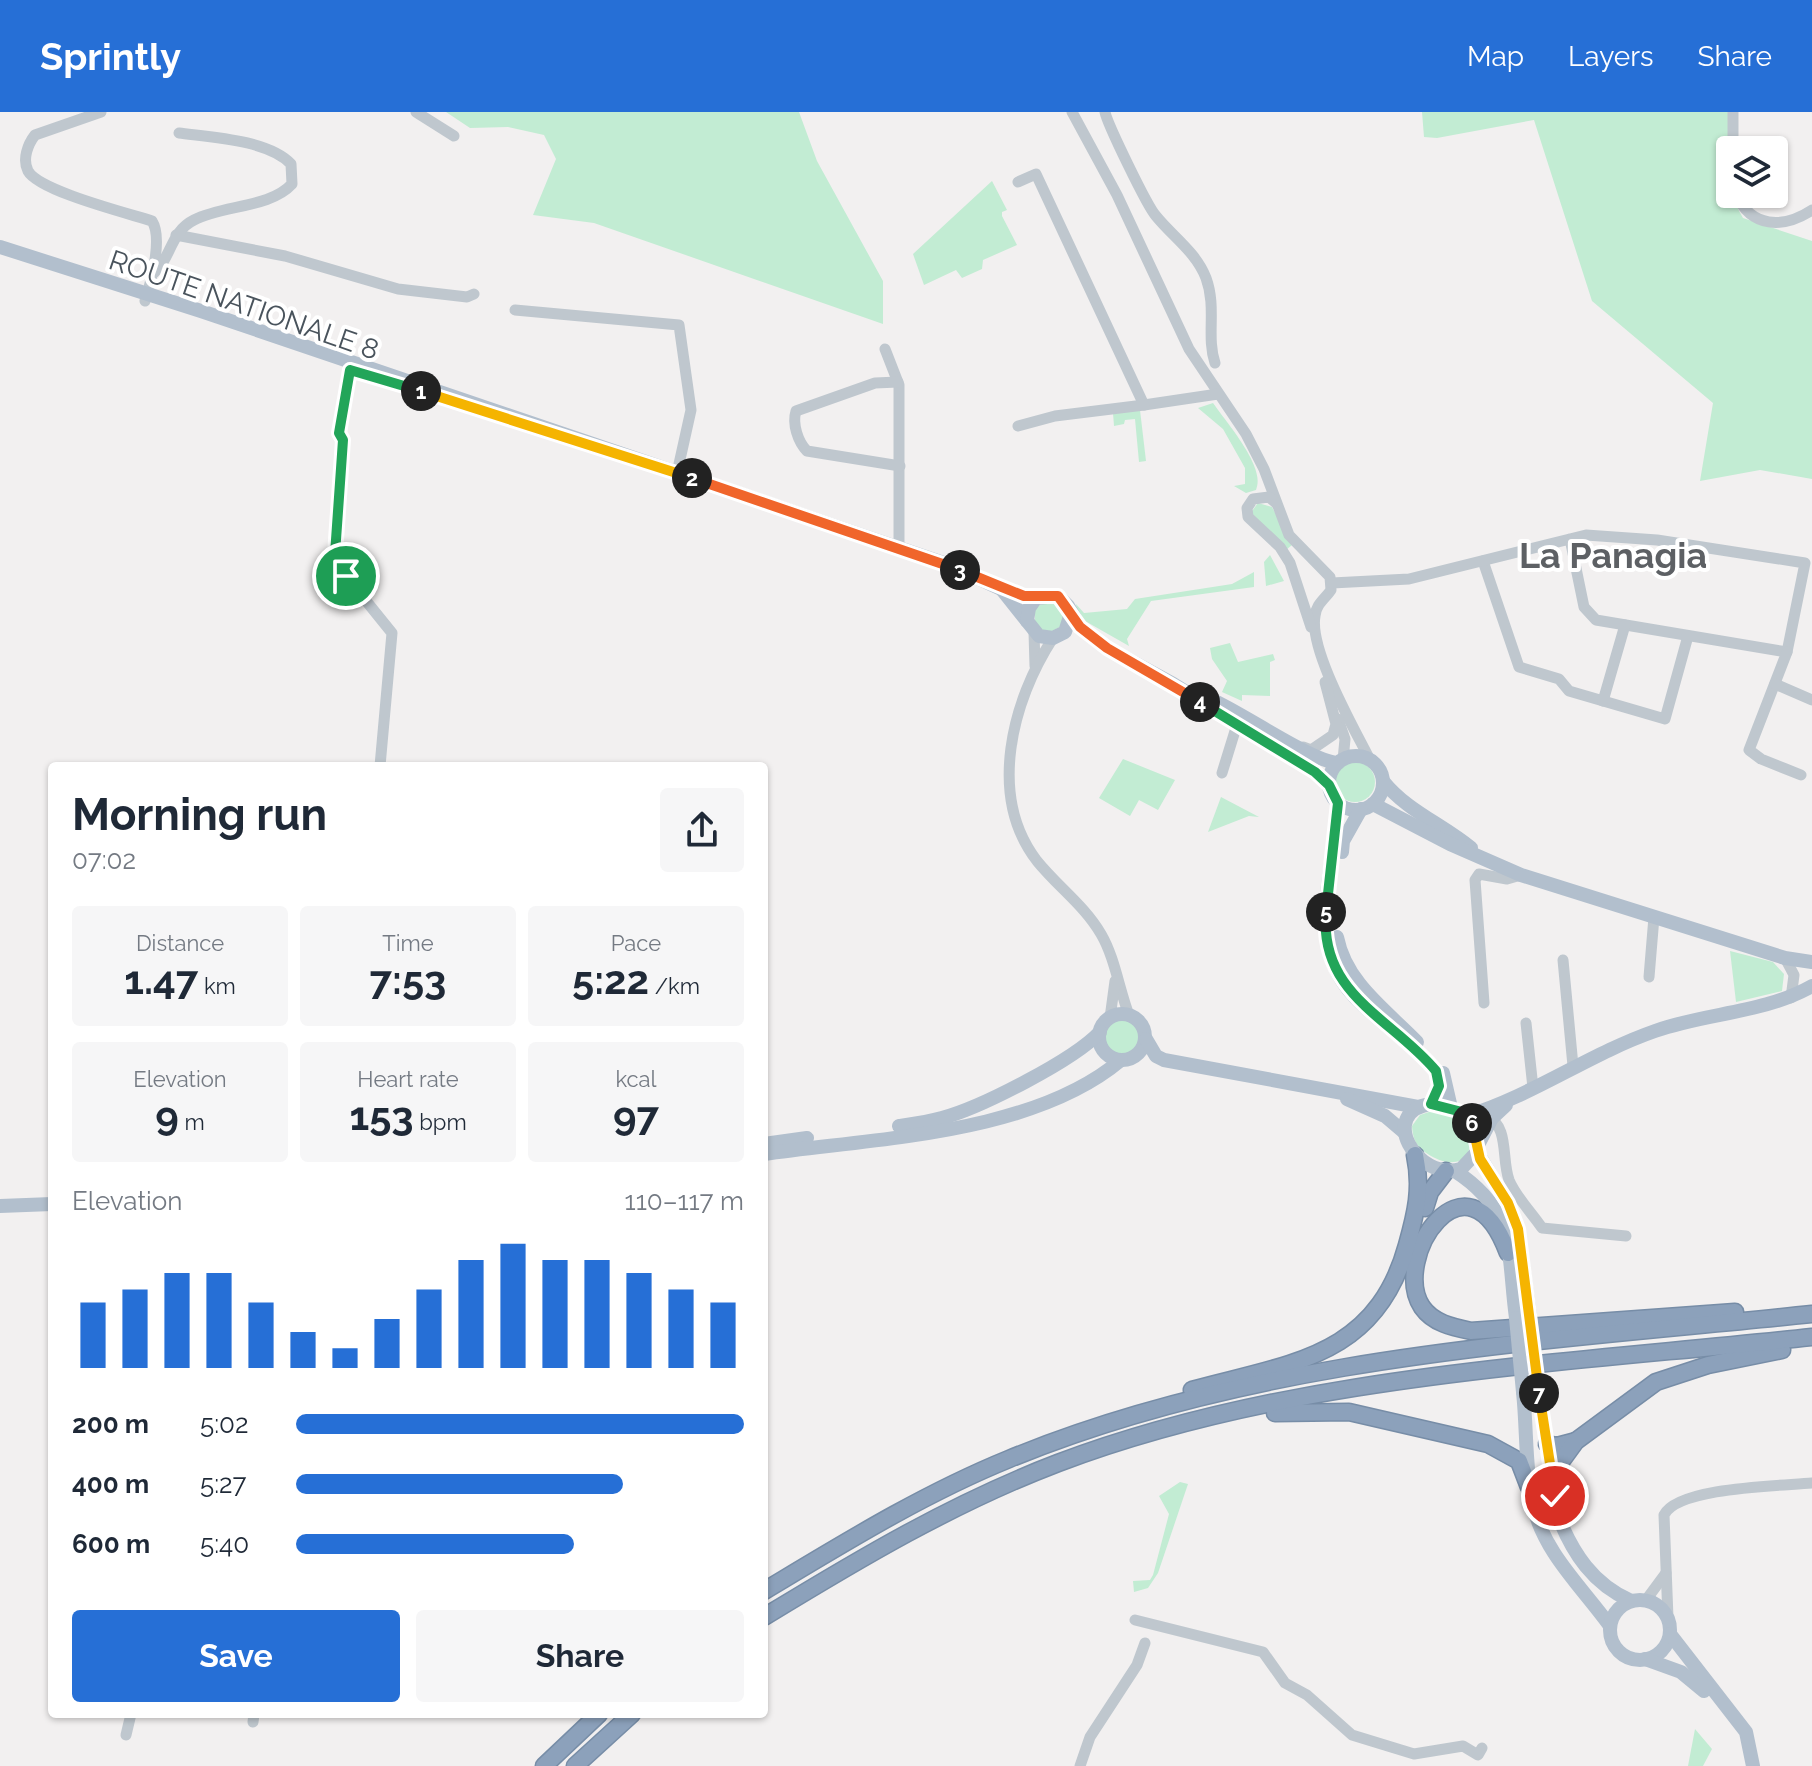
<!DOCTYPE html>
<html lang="en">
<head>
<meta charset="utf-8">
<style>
  :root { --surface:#fff; --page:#f6f6f7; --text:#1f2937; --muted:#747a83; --accent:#266fd6 }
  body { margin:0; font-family:Raleway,sans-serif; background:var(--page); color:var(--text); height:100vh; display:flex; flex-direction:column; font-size:30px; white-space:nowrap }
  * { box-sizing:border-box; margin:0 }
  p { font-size:26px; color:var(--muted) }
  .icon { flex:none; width:44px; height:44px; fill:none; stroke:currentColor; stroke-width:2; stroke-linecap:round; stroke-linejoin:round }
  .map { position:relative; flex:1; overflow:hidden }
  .drawer { position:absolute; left:48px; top:650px; width:720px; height:956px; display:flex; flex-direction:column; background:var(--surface); border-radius:8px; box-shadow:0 2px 6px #0004 }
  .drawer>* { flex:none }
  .buttons { position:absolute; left:1716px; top:24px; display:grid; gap:16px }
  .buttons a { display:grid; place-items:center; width:72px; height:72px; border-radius:8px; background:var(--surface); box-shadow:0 2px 6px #0004; font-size:40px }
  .pin { position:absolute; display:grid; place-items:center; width:68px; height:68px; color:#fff; margin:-34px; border:4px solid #fff; border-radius:50%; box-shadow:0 2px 8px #0007 }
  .km { position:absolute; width:40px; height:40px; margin:-20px; border-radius:50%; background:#222; color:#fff; font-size:22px; line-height:40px; text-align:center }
  .round { display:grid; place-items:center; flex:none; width:84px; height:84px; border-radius:8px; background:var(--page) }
  .head { display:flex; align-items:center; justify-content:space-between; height:136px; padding:0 24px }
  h1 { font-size:44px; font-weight:700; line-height:60px }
  .metrics { display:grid; grid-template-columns:repeat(3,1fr); gap:12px; height:136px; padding:8px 24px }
  .metrics div { display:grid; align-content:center; border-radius:8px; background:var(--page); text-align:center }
  .metrics b { font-size:40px; font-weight:700 }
  .metrics small { font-size:22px; font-weight:400 }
  .metrics p { font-size:22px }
  .chart { height:224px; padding:16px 24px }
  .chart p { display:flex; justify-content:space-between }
  .chart svg { width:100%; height:144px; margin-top:8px; stroke:var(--accent); stroke-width:6 }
  .button { display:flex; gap:16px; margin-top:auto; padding:16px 24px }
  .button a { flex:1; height:92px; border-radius:8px; background:var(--accent); color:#fff; font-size:32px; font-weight:700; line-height:92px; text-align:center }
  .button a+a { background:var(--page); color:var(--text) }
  ul { padding:0 24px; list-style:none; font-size:26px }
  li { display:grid; grid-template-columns:128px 96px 1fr; align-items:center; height:60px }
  li i { height:20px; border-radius:10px; background:var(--accent) }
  header { display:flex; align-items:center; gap:48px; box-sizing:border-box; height:112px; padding:0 40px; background:var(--accent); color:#fff }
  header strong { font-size:38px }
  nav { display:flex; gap:44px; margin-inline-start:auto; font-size:28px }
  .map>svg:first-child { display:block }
</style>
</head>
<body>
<header>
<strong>Sprintly</strong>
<nav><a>Map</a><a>Layers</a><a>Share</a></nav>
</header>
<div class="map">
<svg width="1812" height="1654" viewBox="0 0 1812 1654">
  <rect width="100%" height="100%" fill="#f2f0f0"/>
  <g fill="#c2ecd3">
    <path d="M446 0H799L817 49 883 169V212L594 111 533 103 556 47 544 23 508 15 470 16Z"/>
    <path d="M1422 0H1734C1730 42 1721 69 1743 106L1812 129V367L1760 358 1700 369 1713 291 1592 189 1534 8 1437 26 1424 25Z"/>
    <path d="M992 69 1007 98 1002 100V104L1017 133 983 148 982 157 962 166 956 158 924 173 913 142Z"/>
    <path d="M1213 291C1226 310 1267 356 1256 378L1246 381 1234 374 1245 372V356L1223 317 1198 296Z"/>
    <path d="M1140 298 1146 349 1139 350 1135 307 1125 308 1124 312 1114 314 1113 301Z"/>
    <path d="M1258 391 1272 395 1292 433 1286 438 1254 408 1252 399Z"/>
    <path d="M1270 443 1284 469 1266 474 1264 450Z"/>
    <path d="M1254 460V475L1151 489 1127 527 1129 534 1078 505 1076 492 1084 501 1127 497 1135 487 1232 472Z"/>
    <path d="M1055 489 1065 502 1063 513 1049 521 1035 514V494Z"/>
    <path d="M1230 531 1238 550 1273 542 1275 548 1270 550V584L1242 583V589L1222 580 1227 569 1212 547 1210 536Z"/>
    <path d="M1123 647 1175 668 1158 698 1139 688 1130 704 1099 686Z"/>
    <circle cx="1355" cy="670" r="20"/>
    <path d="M1221 685 1259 705 1249 704 1208 720Z"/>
    <path d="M1730 839 1773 850 1784 862 1782 879 1736 890Z"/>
    <circle cx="1122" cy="925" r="18"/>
    <path d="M1432 999C1488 1007 1477 1070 1431 1044 1417 1036 1413 1029 1412 1014L1420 1003Z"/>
    <path d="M1180 1370 1188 1372 1158 1461 1148 1476 1134 1480 1133 1469 1150 1468 1153 1463 1169 1402 1159 1384Z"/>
    <path d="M1695 1617 1712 1637 1703 1654H1688Z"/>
  </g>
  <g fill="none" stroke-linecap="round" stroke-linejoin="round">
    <g stroke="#778da7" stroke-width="19">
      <g id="highway">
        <path d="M1425 1096 1430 1080 1446 1059"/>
        <path d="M1508 1141C1467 1031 1390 1146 1422 1195 1433 1211 1452 1215 1471 1219L1735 1200"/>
        <path d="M1192 1278C1290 1251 1376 1246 1407 1133 1416 1101 1422 1076 1415 1043"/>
        <path d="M1275 1301 1349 1300 1488 1332 1519 1349 1529 1375"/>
        <path d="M1547 1332 1557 1334 1576 1329"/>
        <path d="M1555 1384 1560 1351 1576 1329 1656 1270 1708 1253 1782 1238"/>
        <path d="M764 1479C844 1431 923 1382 1009 1347 1261 1243 1544 1230 1812 1202"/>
        <path d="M764 1505C859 1447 953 1391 1058 1351 1292 1262 1564 1252 1812 1225"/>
        <path d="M544 1654 599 1602"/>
        <path d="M575 1654 632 1602"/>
      </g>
    </g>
    <g stroke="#bfc7ce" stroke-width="11">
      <path d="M101 0 35 23C28 32 22 47 28 59 39 79 127 101 152 109 163 126 151 170 145 189"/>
      <path d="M416 0 454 24"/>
      <path d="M1072 0 1117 83 1189 237 1246 322 1264 357 1289 423 1330 465 1331 478C1325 487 1316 492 1315 504 1309 538 1354 616 1370 648"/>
      <path d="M1105 0C1107 11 1147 94 1156 104 1173 125 1196 140 1206 166 1217 196 1206 224 1215 251"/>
      <path d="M1733 0V38"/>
      <path d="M1018 70 1036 62 1144 293 1218 282"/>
      <path d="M1736 82C1751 116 1783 117 1812 98"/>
      <path d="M176 123 285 144 398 177 467 185 474 182"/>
      <path d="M154 161C172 145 170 120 194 108 223 93 270 96 292 72L291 52C269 28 210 25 179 21"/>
      <path d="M515 198 679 213 691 298 677 361"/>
      <path d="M885 237 899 273V435"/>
      <path d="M353 250 339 321 343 328 335 442 346 464 392 521 380 654"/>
      <path d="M898 270 875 271 796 299C792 312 798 330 807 339L900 354"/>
      <path d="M1018 314 1055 304 1144 293"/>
      <path d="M1276 391 1269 385 1253 387 1247 396 1248 405 1280 435 1290 451 1311 515"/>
      <path d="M1483 449 1519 555 1559 567 1569 579 1665 607 1688 524"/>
      <path d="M1332 471 1409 467 1586 423 1657 428 1805 451 1787 540 1596 508 1584 495 1570 427"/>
      <path d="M1034 520 1035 554"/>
      <path d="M1053 526C1012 589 987 684 1037 749 1058 775 1084 793 1101 822 1115 846 1119 877 1129 903"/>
      <path d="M1787 540 1749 638 1761 647 1801 663"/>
      <path d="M1775 572 1812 588"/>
      <path d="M1603 589 1625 513"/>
      <path d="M1338 607 1345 627 1343 648"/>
      <path d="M1303 635 1311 638 1333 623 1336 612 1325 570"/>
      <path d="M1222 661 1239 606"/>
      <path d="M1785 846 1794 863 1791 886"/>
      <path d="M1563 848 1573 954"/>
      <path d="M1649 865 1654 805"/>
      <path d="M1484 891 1475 768 1479 762 1507 767 1521 763"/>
      <path d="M1110 906 1115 869"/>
      <path d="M1526 911 1533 976"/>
      <path d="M1486 1003C1510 1015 1501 1046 1509 1068 1516 1085 1532 1101 1542 1116L1626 1124"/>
      <path d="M1646 1488 1666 1461"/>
      <path d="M1668 1506 1664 1403C1678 1375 1781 1374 1812 1371"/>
      <path d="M1135 1508 1263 1540 1285 1571 1307 1583 1352 1623 1414 1642 1463 1634 1478 1643 1482 1636"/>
      <path d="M253 1610 254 1602"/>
      <path d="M126 1623 131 1602"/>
      <path d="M1080 1654 1090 1625 1137 1553 1145 1531"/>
    </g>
    <g stroke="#b2bfcd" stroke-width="14">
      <path d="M0 135 201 199 949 453 1001 477 1036 486"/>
      <path d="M1003 479 1039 524 1053 526 1065 520 1071 501"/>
      <path d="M1027 509 1029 496 1036 486 1058 484 1068 494 1080 515 1107 536 1173 572 1315 660 1329 673"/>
      <path d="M1210 587C1243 601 1310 649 1338 651"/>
      <circle cx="1356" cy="671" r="27"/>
      <path d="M1383 669C1407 699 1442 712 1471 736"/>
      <path d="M1338 691C1336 753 1304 831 1353 883 1378 911 1412 930 1436 959L1439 974 1431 992"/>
      <path d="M1373 692 1450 732 1521 763 1785 846 1812 850"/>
      <path d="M1342 740 1343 729 1361 697"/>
      <path d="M1337 825C1346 871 1386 898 1417 930"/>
      <circle cx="1122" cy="925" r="23"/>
      <path d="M1146 927 1156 944 1164 948 1418 995"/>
      <path d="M1443 961 1451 996"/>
      <path d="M1347 987 1385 1004 1405 1021"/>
      <path d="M1431 992C1459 997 1482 1008 1477 1040L1461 1057C1416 1070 1377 999 1431 992Z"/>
      <path d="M1466 1004C1532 984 1589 942 1655 919 1708 900 1762 902 1812 874"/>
      <path d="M899 1014C913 1012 928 1010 942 1006 980 996 1074 948 1100 920"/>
      <path d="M1479 1031 1492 1006 1506 993"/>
      <path d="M764 1032 807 1026"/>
      <path d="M1477 1040 1508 1091 1518 1117 1530 1204"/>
      <path d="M764 1042C874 1026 1032 1023 1121 948"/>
      <path d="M1455 1059C1517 1099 1507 1140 1516 1206"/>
      <path d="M0 1094 52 1092"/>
      <path d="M1539 1279 1558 1404C1573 1442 1593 1472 1631 1489"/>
      <path d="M1523 1280C1527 1317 1525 1357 1533 1393 1544 1441 1582 1475 1610 1514"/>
      <circle cx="1640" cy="1518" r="30"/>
      <path d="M1670 1522 1746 1620 1753 1654"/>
      <path d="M1645 1547 1681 1560 1704 1579"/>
    </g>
    <use href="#highway" stroke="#8ca1bb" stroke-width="16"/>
    <g stroke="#b2bfcd" stroke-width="14">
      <path d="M1530 1204 1539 1279"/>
      <path d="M1516 1206 1523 1280"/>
    </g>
  </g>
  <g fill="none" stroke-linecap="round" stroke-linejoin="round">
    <g stroke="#fff" stroke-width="16">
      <path id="split-1" d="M346 464 335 442 343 328 339 321 350 258 421 279"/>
    </g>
    <g stroke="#fff" stroke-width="16">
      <path id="split-2" d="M421 279 692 366"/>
    </g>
    <g stroke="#fff" stroke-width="16">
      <path id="split-3" d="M692 366 960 458"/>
    </g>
    <g stroke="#fff" stroke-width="16">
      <path id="split-4" d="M960 458 1024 484H1058L1080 515 1107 536 1200 590"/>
    </g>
    <g stroke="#fff" stroke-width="16">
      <path id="split-5" d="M1200 590 1315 660 1329 673 1338 691 1326 800"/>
    </g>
    <g stroke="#fff" stroke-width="16">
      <path id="split-6" d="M1326 800C1319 883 1392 906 1436 959L1439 974 1431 992 1458 999 1472 1011"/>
    </g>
    <g stroke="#fff" stroke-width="16">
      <path id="split-7" d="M1472 1011 1480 1047 1508 1091 1518 1117 1539 1281"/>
    </g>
    <g stroke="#fff" stroke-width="16">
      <path id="split-8" d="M1539 1281 1555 1384"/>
    </g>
    <use href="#split-1" stroke="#22a559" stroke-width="10"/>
    <use href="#split-2" stroke="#f5b400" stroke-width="10"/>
    <use href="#split-3" stroke="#f0652b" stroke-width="10"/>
    <use href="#split-4" stroke="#f0652b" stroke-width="10"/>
    <use href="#split-5" stroke="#22a559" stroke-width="10"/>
    <use href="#split-6" stroke="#22a559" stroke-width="10"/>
    <use href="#split-7" stroke="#f5b400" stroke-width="10"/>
    <use href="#split-8" stroke="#f5b400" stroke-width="10"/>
  </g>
  <g text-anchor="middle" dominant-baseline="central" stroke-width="8" stroke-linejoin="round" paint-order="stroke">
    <g font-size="28" fill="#49535c" stroke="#fff">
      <text transform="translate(244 193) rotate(19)">ROUTE NATIONALE 8</text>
    </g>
    <g font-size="36" font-weight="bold" fill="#5d6064" stroke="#fff">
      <text x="1613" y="443">La Panagia</text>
    </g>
  </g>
</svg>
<div class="buttons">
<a><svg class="icon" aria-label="layers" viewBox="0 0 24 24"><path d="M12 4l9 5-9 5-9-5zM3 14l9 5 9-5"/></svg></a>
</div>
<div class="pin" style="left:346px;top:464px;background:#1e9e55"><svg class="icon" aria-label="arrive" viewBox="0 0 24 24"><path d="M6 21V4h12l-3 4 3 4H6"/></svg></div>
<div class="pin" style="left:1555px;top:1384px;background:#d93025"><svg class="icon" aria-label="check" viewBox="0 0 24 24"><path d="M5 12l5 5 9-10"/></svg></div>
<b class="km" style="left:421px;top:279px">1</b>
<b class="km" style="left:692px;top:366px">2</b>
<b class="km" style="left:960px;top:458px">3</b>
<b class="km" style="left:1200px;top:590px">4</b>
<b class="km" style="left:1326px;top:800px">5</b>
<b class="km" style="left:1472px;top:1011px">6</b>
<b class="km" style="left:1539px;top:1281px">7</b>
<section class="drawer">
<div class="head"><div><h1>Morning run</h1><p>07:02</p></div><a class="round"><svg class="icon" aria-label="share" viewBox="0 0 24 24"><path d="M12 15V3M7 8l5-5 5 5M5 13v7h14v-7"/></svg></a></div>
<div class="metrics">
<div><p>Distance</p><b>1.47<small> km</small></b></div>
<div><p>Time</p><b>7:53</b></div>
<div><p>Pace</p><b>5:22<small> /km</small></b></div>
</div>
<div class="metrics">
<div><p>Elevation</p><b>9<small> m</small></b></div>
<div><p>Heart rate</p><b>153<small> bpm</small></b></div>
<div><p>kcal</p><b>97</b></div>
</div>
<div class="chart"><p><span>Elevation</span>110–117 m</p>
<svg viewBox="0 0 160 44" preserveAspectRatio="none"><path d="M5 44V24M15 44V20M25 44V15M35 44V15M45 44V24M55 44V33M65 44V38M75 44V29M85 44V20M95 44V11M105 44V6M115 44V11M125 44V11M135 44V15M145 44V20M155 44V24"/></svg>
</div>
<ul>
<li><b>200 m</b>5:02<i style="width:100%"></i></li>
<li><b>400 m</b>5:27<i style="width:73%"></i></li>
<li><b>600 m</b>5:40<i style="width:62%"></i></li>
</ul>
<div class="button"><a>Save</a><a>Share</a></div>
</section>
</div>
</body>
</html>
